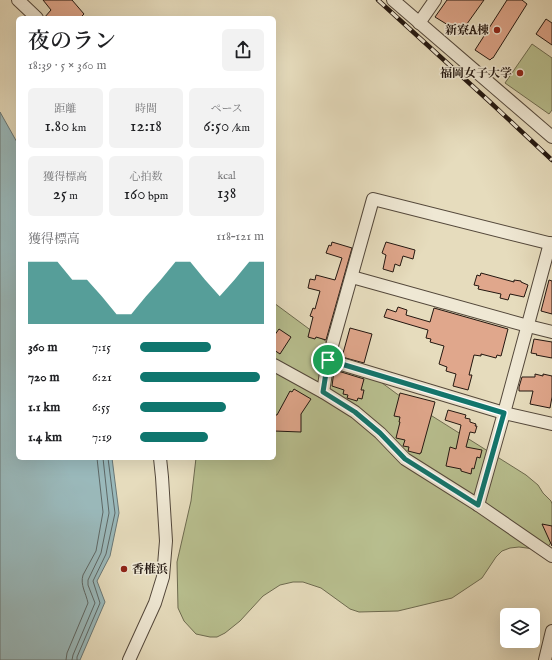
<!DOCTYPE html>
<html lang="ja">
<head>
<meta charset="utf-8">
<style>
  :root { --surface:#fff; --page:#f2f2f2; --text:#202124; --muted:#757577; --accent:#0f766e }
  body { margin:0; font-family:"IM FELL English","Noto Serif JP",serif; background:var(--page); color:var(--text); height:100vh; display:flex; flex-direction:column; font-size:15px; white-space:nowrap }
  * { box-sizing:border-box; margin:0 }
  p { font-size:13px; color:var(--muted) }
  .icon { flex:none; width:22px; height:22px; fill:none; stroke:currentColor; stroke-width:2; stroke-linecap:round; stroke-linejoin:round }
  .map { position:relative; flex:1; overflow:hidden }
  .drawer { position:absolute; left:16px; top:16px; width:260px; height:444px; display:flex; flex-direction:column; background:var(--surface); border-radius:6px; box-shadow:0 4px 16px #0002 }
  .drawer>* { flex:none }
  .fabs { position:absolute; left:500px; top:608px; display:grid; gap:8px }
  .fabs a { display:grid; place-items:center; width:40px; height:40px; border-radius:6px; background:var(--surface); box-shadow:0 4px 16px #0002; font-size:20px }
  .pin { position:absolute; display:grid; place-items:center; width:34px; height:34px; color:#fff; margin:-17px; border:2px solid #fff; border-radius:50%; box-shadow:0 1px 4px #0007 }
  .round { display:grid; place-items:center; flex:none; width:42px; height:42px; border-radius:6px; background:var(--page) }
  .head { display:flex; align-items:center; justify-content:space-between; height:68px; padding:0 12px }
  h1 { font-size:22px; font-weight:600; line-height:30px }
  .stats { display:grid; grid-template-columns:repeat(3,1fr); gap:6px; height:68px; padding:4px 12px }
  .stats div { display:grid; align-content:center; border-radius:6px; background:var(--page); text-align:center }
  .stats b { font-size:17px; font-weight:600 }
  .stats small { font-size:11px; font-weight:400 }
  .stats p { font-size:11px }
  .chart { height:112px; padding:8px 12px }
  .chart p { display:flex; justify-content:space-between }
  .chart svg { width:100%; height:72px; margin-top:4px; fill:var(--accent); opacity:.7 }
  ul { padding:0 12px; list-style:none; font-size:13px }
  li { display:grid; grid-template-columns:64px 48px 1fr; align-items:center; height:30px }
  li i { height:10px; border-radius:5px; background:var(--accent) }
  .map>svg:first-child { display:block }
</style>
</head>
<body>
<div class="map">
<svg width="552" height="660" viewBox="0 0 552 660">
  <rect width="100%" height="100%" fill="#e6dcbd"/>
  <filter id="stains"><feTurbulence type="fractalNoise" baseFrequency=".005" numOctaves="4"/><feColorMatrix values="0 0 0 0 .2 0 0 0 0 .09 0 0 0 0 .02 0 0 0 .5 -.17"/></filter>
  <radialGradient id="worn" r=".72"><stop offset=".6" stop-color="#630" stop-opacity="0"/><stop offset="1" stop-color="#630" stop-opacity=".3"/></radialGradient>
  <g fill="#b8bf8f" stroke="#6e6b50">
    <path d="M532 44 552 58V110L549 114 505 83Z"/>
    <path d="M274 303 397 394 526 475 538 485 543 493 551 501 552 504V541L547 548 542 550 519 547 510 548 502 551 496 557 482 578 452 598 398 611 359 612 350 609 321 588 303 582H293L280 585 263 596 240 621 225 633 217 637H210L196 634 184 621 178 608 177 562 191 501 196 458H274Z"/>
  </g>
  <path fill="#9ab9bb" stroke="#6a7877" d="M0 112 18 144V458H112L119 513 110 556 97 581 105 602 80 660H0Z"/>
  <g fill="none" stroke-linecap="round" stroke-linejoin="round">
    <g stroke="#5e6866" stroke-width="1">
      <path d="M66 660 67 653 88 603C86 593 80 585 83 575L96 551 103 512 97 458"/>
      <path d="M72 660 73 655 95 603 88 585V580L101 553 109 513 103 458"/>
      <path d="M77 660V657L100 603 93 581 106 554 115 513 108 458"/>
    </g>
  </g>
  <g fill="#e0a78c" stroke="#231710">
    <path d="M43 0H72L84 14 80 18H44L51 10Z"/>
    <path d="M447 0H484L459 35 448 26V25L435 17Z"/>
    <path d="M507 0H522L527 4 493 58H492L490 60 475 50Z"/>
    <path d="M546 19 552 23V45L536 34Z"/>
    <path d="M332 242 352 248 326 340 316 337 315 339 308 337 313 317 310 316 313 308 315 309 320 291 308 288 310 279 315 280 316 275 335 280 342 258 326 253 329 245 331 246Z"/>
    <path d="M386 242 415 250 413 259 403 256 400 266 395 264 393 272 383 269 386 255 382 253Z"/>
    <path d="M481 273 514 282V280L521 281V282L528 285 524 297 510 294 508 300 500 298 501 294 478 289 479 286 474 285 477 275 480 276Z"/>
    <path d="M549 280 552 281V314L541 311Z"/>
    <path d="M398 307 407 310 406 315 430 322 434 308 508 329 501 356 497 355 496 358 481 354V356L474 355 469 375H472L468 390 453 386 456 374 446 371 447 367 439 364 444 346 430 342 431 339 426 338 428 330 384 317 387 309 396 312Z"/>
    <path d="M350 328 372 334 364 363 342 357Z"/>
    <path d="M279 329 291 337 280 354 274 350V336Z"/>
    <path d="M534 339 552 342V358L536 355 537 354 531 353Z"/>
    <path d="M334 371 338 372V371L364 379 361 390H364L362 399 358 398 357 401 347 398 348 395 343 394 344 390 332 386Z"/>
    <path d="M535 374 543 376V374L552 376V397L550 408 530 404 533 391H519V387L522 377H535Z"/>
    <path d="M294 389 311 399 301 414V432L274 431V415H277L290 391 292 392Z"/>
    <path d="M400 393 435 402 421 453H420V454L408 451 409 447 403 446 405 440 396 438 400 422H399L400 417 394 416Z"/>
    <path d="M448 410 466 415 465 418 470 419V422L476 424 475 426H477L475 433 470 432 466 447 482 450 480 458 477 457 474 469 472 468 471 474 461 471V469L446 466 450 447 456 449 461 425 445 420Z"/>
    <path d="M542 524 552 526V546Z"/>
  </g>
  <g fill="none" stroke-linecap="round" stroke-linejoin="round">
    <g stroke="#54483b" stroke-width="14">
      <g id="minor">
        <path d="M18 0 37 18"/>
        <path d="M393 0 552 137"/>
        <path d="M419 23 435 0"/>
        <path d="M352 277 528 326 552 332"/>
        <path d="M328 360 504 413 552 424"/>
        <path d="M274 365 323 392 355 412 380 433 405 459 478 505 552 556"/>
        <path d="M323 392 328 360 373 199 552 244"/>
        <path d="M478 505 504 413 550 243"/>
        <path d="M129 660 155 603 163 577 166 541 162 477 160 458"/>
        <path d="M545 660 552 631"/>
      </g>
    </g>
    <use href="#minor" stroke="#efe8d4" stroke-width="12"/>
    <g stroke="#231710" stroke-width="4.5">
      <path id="rail" d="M378 0 490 102 552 160"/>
    </g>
    <use href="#rail" stroke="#efe8d4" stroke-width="3" stroke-dasharray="9" stroke-linecap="butt"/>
  </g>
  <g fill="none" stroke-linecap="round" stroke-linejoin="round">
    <g stroke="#fff" stroke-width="8">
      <path id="route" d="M328 360 504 413 478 505 405 459 380 433 355 412 323 392Z"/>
    </g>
    <use href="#route" stroke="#0f766e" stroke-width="5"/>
  </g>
  <g fill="#8f2418" stroke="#efe8d4" stroke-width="1.5">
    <circle cx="497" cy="30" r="4"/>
    <circle cx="520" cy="73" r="4"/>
    <circle cx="124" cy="569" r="4"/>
  </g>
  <g text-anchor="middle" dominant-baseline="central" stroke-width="3" stroke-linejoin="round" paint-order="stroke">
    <g font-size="12" font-weight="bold" fill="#231710" stroke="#efe8d4" text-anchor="end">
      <text x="489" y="30">新寮A棟</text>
      <text x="512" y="73">福岡女子大学</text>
      <text x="132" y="569" text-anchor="start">香椎浜</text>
    </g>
  </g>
  <rect width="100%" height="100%" filter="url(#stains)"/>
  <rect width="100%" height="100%" fill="url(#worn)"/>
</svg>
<div class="fabs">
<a><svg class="icon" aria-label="layers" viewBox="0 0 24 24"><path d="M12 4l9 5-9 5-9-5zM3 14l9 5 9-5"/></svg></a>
</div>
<div class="pin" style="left:328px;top:360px;background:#1e9e55"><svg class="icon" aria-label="arrive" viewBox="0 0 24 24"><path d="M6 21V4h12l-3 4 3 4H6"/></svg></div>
<section class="drawer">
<div class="head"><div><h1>夜のラン</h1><p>18:39 · 5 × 360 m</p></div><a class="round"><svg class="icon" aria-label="share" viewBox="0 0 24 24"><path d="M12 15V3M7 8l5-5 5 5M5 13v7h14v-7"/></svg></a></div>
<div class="stats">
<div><p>距離</p><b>1.80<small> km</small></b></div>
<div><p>時間</p><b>12:18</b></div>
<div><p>ペース</p><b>6:50<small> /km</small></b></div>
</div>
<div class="stats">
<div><p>獲得標高</p><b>25<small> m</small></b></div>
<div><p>心拍数</p><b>160<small> bpm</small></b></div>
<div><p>kcal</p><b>138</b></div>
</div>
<div class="chart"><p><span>獲得標高</span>118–121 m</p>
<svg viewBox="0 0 160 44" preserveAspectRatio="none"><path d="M0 44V6L10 6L20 6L30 17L40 17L50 27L60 38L70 38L80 27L90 17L100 6L110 6L120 17L130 27L140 17L150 6L160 6V44z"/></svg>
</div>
<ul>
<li><b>360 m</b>7:15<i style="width:57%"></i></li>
<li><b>720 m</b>6:21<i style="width:97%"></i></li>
<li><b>1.1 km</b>6:55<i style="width:69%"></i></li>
<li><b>1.4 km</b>7:19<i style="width:55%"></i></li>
</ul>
</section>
</div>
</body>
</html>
